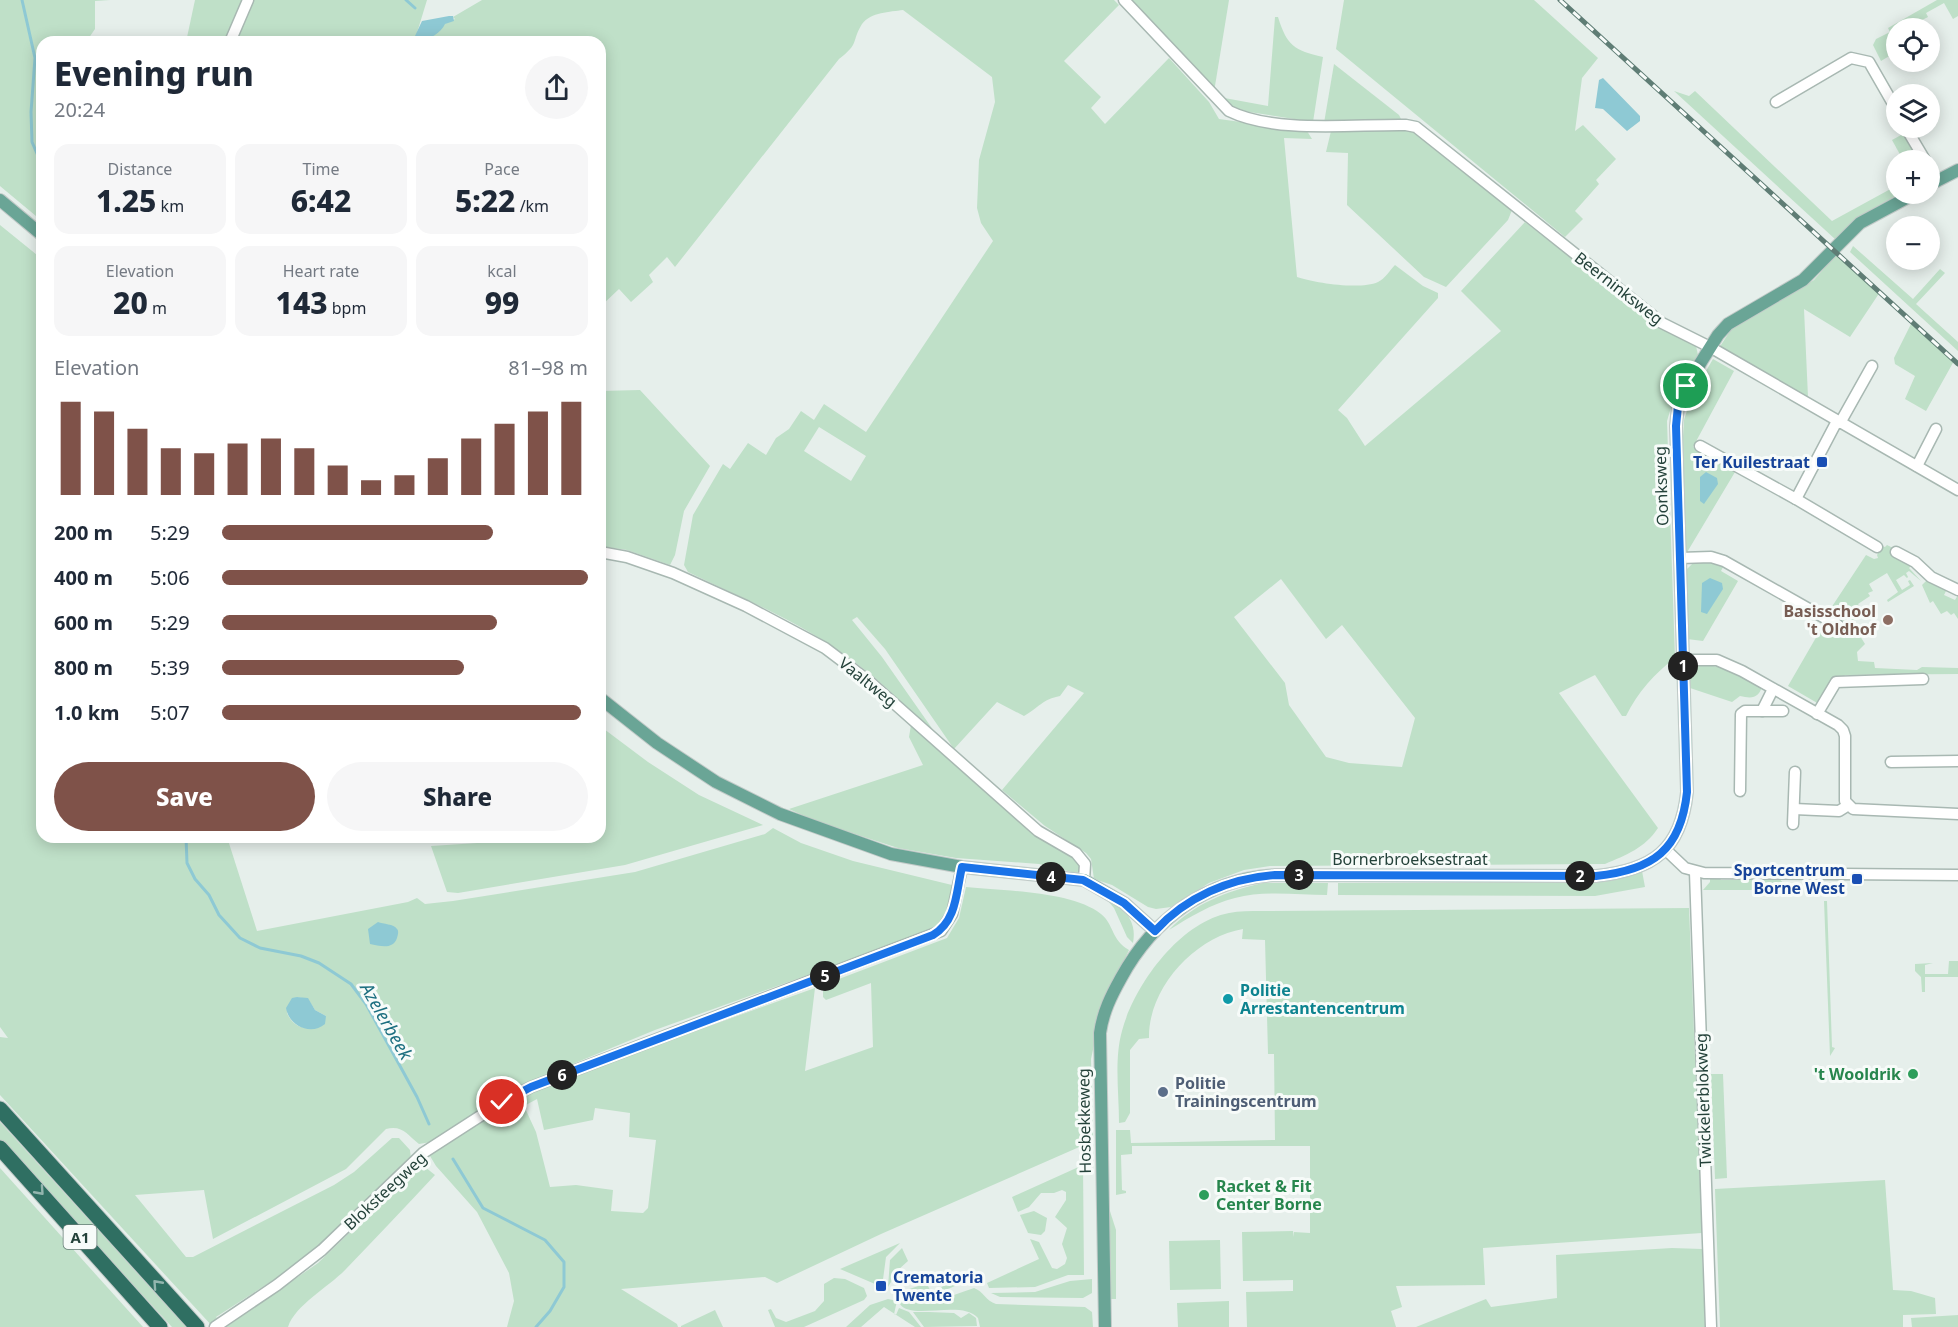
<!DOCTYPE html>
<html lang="en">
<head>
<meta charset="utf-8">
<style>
  :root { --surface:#fff; --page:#f6f6f7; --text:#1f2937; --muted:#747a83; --accent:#7f5249 }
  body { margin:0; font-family:"Noto Sans",sans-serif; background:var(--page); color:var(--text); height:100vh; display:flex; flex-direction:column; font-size:22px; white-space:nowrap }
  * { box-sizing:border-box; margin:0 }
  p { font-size:20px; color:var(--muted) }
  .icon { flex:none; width:33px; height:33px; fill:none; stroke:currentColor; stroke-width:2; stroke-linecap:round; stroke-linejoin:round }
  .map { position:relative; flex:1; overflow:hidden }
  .side { position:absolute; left:36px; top:36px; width:570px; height:807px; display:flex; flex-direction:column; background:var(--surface); border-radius:18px; box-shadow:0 3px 15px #0003 }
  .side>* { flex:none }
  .tools { position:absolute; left:1886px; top:18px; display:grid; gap:12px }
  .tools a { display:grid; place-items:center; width:54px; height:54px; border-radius:50%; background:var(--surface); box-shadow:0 3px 15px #0003; font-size:30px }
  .pin { position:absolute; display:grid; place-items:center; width:51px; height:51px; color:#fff; margin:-26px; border:3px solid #fff; border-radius:50%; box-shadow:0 2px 6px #0007 }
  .km { position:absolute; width:30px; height:30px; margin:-15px; border-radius:50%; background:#222; color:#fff; font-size:16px; line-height:30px; text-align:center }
  .round { display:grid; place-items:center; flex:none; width:63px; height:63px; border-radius:32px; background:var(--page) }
  .overview { display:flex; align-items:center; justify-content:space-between; height:102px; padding:0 18px }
  h1 { font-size:33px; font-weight:800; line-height:45px }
  .stats { display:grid; grid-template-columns:repeat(3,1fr); gap:9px; height:102px; padding:6px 18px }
  .stats div { display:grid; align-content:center; border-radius:15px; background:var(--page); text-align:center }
  .stats b { font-size:30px; font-weight:800 }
  .stats small { font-size:16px; font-weight:400 }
  .stats p { font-size:16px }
  .chart { height:168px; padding:12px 18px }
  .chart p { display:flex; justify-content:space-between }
  .chart svg { width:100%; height:108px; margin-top:6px; stroke:var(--accent); stroke-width:6 }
  .action { display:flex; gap:12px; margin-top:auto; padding:12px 18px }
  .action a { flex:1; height:69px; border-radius:36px; background:var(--accent); color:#fff; font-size:24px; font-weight:800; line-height:69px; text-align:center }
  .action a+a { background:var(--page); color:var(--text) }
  ul { padding:0 18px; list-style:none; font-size:20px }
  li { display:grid; grid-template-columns:96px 72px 1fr; align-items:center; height:45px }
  li i { height:15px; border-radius:8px; background:var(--accent) }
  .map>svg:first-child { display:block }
</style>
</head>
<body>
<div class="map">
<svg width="1958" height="1327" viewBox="0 0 1958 1327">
  <rect width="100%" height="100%" fill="#e6efeb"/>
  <g fill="#bfe0c8" fill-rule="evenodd">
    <path d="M0 0H110L95 1V29L86 42H42V221L0 186Z"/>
    <path d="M195 0H244L228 42H186Z"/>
    <path d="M251 0H427L416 36 455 19 453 17 482 0H1114L1119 5 1064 61 1101 97 1091 108 1105 124 1169 58 1209 102 1219 119 1307 131 1312 139 1284 138 1297 277C1315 283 1360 290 1378 282 1385 279 1390 270 1395 265L1423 286 1438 293V298L1338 410 1347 418 1365 446 1501 331 1461 291 1525 222 1645 315 1688 340 1696 346 1698 355 1676 391 1667 421 1675 658C1654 674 1638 692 1626 716H1622L1595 675 1559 693 1658 828C1645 848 1626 855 1605 864L1270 866 1244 870 1209 883 1171 907 1156 909 1148 907 1112 885 1094 879 1091 859 1086 853 1045 826 1002 790 1084 693 1068 685 1060 696C1043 699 1038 708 1024 716L997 702 954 749 885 649 857 617 852 620 882 657 936 734C909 710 883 682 853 661 803 623 744 599 688 572L684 565 693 515 723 464 730 469 748 443 766 455 776 438 789 429 801 411 814 420 824 404 866 432 993 241 981 223 977 208 979 160 995 102 992 77 903 10C890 12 871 12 862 24 851 42 860 43 839 59L675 267 667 257 649 275 653 282 631 302 619 289 600 307V42H233ZM819 427 866 456 851 481 804 451ZM1281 579 1326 639 1342 625 1415 718 1402 767 1349 763 1326 757 1289 705 1285 683 1234 617Z"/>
    <path d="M1129 0H1229L1214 92Z"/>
    <path d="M1344 0H1534L1598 58 1582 78 1575 131 1583 125 1616 159 1596 180 1599 184 1575 211 1583 219 1565 237 1336 49Z"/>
    <path d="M1937 0H1958V16L1953 19 1944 3 1926 13 1928 17 1910 26 1908 23 1891 33 1896 42V52L1881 61 1873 45 1876 39 1890 32 1888 28Z"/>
    <path d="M1275 17H1278C1287 46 1294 50 1323 57L1313 122 1230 109 1219 97 1268 106Z"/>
    <path d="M1334 64 1399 115 1401 119 1324 123Z"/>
    <path d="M1674 91 1689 96 1695 91 1832 221 1896 186V194H1899L1858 217 1836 240Z"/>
    <path d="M1412 129 1512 210 1508 220 1446 287 1424 277 1347 205 1348 153 1326 152 1331 131Z"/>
    <path d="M1903 134 1918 160H1903L1892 140Z"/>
    <path d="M0 225 42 259V837H227L257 931 408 902 417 898 425 904 453 901 635 872 765 834 773 828 801 843 853 861 952 885C949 900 947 920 933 930L655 1030 534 1080 485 1107 431 1142 419 1144C407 1135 403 1125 386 1129L346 1169 213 1239 204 1190 135 1195 186 1257H193L334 1185 354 1172 392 1138H399L410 1150 411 1159 326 1241 275 1279 216 1317 225 1327H213L0 1095V1037L8 1038 0 1027ZM297 997 308 999 315 1010 326 1016 315 1028C301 1029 293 1026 287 1013Z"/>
    <path d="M1853 246 1913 299 1940 269 1945 273 1916 304 1958 342V351L1850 252Z"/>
    <path d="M1838 252 1880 292 1850 337 1804 309 1808 397 1719 348 1734 325 1814 280Z"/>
    <path d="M1912 322 1954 361 1926 411 1905 399 1915 376 1895 364 1894 358Z"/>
    <path d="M1713 359 1734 371 1693 447 1735 472 1686 554 1682 454 1684 420 1692 395Z"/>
    <path d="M640 390 710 466 684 511 675 555 670 565 627 550 600 546V391Z"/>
    <path d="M1887 545 1893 548 1891 552 1913 564 1909 568 1921 581 1909 571 1906 573 1908 577 1907 578 1904 575 1896 580 1902 590 1910 585 1908 581 1910 580 1914 586 1888 602 1887 600 1898 592 1887 573 1869 584 1873 591 1868 593 1870 596 1858 604 1864 612 1875 605 1877 608 1863 617 1861 615 1852 623 1865 644 1857 652 1858 661 1874 662 1875 668 1917 670 1922 667 1958 668V674L1845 675 1819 704 1788 686 1825 622 1827 624 1823 631 1834 637 1845 617 1831 608 1866 555 1874 559 1878 558 1877 555 1882 546 1885 547Z"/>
    <path d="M1695 561 1718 562 1724 565 1721 571 1738 581 1703 641 1687 639 1685 571Z"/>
    <path d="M1928 579 1947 589 1944 595 1955 600 1958 595V619L1954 613 1951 615 1947 611 1941 614 1933 601 1930 603 1922 585Z"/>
    <path d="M1690 663 1728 668 1763 684C1759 698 1753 699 1740 696L1732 702 1690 688Z"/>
    <path d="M911 725 1037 836 1072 853 1082 864 1080 874 1039 864 956 858 898 848 815 821 789 809 923 765 909 737Z"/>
    <path d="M600 726 648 762 699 795 763 825 625 865 458 893 447 892 431 846 508 841V837H600Z"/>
    <path d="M1642 871 1645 887 1595 896 1338 895V883L1548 882Z"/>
    <path d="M1710 876H1718L1721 880H1737L1741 877H1778L1784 884H1794V890H1703L1710 882Z"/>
    <path d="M1263 883H1328L1327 895C1298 895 1264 890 1235 898 1211 904 1190 917 1169 930 1195 903 1227 891 1263 883Z"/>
    <path d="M966 887C1004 891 1072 891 1101 914 1114 924 1111 940 1129 950L1102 1008 1091 1059 1093 1141 881 1234 777 1283 765 1277 621 1289 677 1324 678 1327H507L514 1301 509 1273 477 1212 436 1166 430 1156 432 1153 515 1100 632 1052H637L815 988 805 1071 873 1047 871 983 826 1000 823 997V985L947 938 959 918ZM537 1099 544 1130 593 1120 595 1108 630 1113 629 1137 656 1140 648 1208 643 1213 611 1211 613 1190 576 1185 550 1187 536 1132 524 1106Z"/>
    <path d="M1101 893C1121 905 1138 919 1133 943L1127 937 1114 908Z"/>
    <path d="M1824 901H1827L1832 1047 1835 1048 1830 1056Z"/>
    <path d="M1689 908 1702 1233 1483 1248 1485 1285 1396 1286 1402 1307 1391 1311 1396 1327H1247L1246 1292 1293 1291V1280L1243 1281 1242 1232 1293 1231 1294 1237V1232L1310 1233V1146H1132V1154L1121 1155 1122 1190 1126 1191V1193L1116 1195V1130H1130L1131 1143 1275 1140 1274 1054H1268L1265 940 1242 939 1243 929C1195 937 1148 988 1149 1038L1139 1039 1130 1050V1113L1125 1122 1119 1123C1119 1093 1114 1059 1122 1031 1134 985 1180 922 1229 913 1239 911 1251 911 1261 911Z"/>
    <path d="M1949 961H1958V977H1925V992H1922L1921 977 1915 971V964L1933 963 1925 965V974H1948Z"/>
    <path d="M1711 1074H1723L1727 1178 1715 1179Z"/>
    <path d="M0 1122 186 1327H172L0 1140Z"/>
    <path d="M1083 1165 1084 1275H1068L1035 1287 989 1288 987 1283 1039 1259 1030 1239 1039 1242 1052 1268 1057 1269 1065 1264 1067 1258 1062 1244 1067 1228 1055 1217 1066 1200V1192L1062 1190 1054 1193H1041L1029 1207 1018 1212 1012 1197Z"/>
    <path d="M425 1167 435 1175C406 1206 376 1238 346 1269 330 1286 295 1305 288 1327H226L318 1263 417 1168Z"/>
    <path d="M0 1168 143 1327H0Z"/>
    <path d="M1885 1180 1893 1290 1911 1291 1935 1298 1936 1314 1903 1315V1327H1720L1715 1189Z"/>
    <path d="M1108 1205 1116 1230V1299H1109Z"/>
    <path d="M1034 1211 1047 1218 1045 1231 1041 1235 1028 1233 1020 1215Z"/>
    <path d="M1220 1240 1221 1289 1170 1290 1169 1241Z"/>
    <path d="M900 1243 886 1257 882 1287 840 1269Z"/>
    <path d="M902 1248 908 1261 898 1270 888 1287 890 1260Z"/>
    <path d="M1672 1248 1702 1249 1705 1327H1416L1486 1299 1491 1307 1557 1298 1556 1255Z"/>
    <path d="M971 1273V1279C947 1290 924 1300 898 1293L921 1285 928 1286 931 1292Z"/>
    <path d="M834 1278 845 1279 864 1288 867 1296 864 1300 804 1327H775L768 1310 771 1309 776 1318 786 1322 815 1311 824 1301V1284Z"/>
    <path d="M1092 1279V1293L1083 1298 1000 1297 991 1293 1035 1292 1070 1281Z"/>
    <path d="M974 1288C983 1291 986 1301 996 1304L1085 1307 1092 1312 1093 1327H980L978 1318C962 1299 911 1321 900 1304V1302L931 1303Z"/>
    <path d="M888 1299 897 1301 894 1314 896 1315 899 1308 909 1312 921 1327H915L884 1307 861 1327H846L870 1305Z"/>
    <path d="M1229 1301V1327H1178L1177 1303Z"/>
    <path d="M715 1310 723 1327H681V1326Z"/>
    <path d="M929 1312 954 1313 961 1318 969 1313 976 1318 977 1326 924 1327 913 1312Z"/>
    <path d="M1958 1315V1327H1912L1911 1318Z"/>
  </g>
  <g fill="#8ec9d4">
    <path d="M449 16H453L454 21 445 24C441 33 429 40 419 40L415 36 422 21Z"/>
    <path d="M1603 78 1640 116V121L1627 131 1603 109 1595 108 1599 80Z"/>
    <path d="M1706 472 1717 478 1718 484 1704 504 1700 501V477Z"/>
    <path d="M1710 578 1722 583 1723 589 1707 614 1701 612 1702 583Z"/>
    <path d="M378 922C383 924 394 924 397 929 399 931 398 935 397 938 393 950 380 946 370 944L368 929Z"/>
    <path d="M297 997 308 998 315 1010 326 1016 325 1024C311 1036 289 1026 286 1008L292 998Z"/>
  </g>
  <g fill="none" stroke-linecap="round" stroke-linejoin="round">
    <g stroke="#8ec9d4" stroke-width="3">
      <path d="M22 0 35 58 31 112 32 142 42 165"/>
      <path d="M406 0 415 8"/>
      <path d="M186 837 187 863 195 879 209 895 219 915 240 938 260 948 301 956 319 963 351 984 366 1004 417 1097 429 1124"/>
      <path d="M453 1159 483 1208 545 1240 564 1262V1287L550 1311 536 1327"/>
    </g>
    <g stroke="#a8b8b2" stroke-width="13">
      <g id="minor">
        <path d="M1124 0 1229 111C1276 134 1354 124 1406 125L1416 127 1662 323 1710 347 1958 490"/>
        <path d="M230 42 248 0"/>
        <path d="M1776 102 1851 58 1869 62 1896 109"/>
        <path d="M1906 128 1925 160"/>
        <path d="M1929 167 1937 181"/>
        <path d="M1840 423 1872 366"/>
        <path d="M1700 446 1796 499 1877 547"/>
        <path d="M1917 466 1936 429"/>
        <path d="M1796 499 1837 421"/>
        <path d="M600 552 627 557 673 573 746 606 825 648 870 682 1038 831 1076 853 1085 864 1084 880"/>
        <path d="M1896 552 1915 562 1931 577 1958 590"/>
        <path d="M1680 558 1711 557 1724 561 1839 626"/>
        <path d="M1683 660H1717L1742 671 1838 725 1843 730 1845 736V801L1853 809 1958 814"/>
        <path d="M1762 711 1773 689"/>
        <path d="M1817 714 1836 682 1923 679"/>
        <path d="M1891 762 1958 761"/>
        <path d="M1740 791 1741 714 1745 711H1783"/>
        <path d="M1794 809 1839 811 1847 806"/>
        <path d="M1793 824 1795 772"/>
        <path d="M1666 850 1685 868 1704 873 1958 875"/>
        <path d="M1695 872 1711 1327"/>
        <path d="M215 1327 277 1285 322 1250 423 1153 502 1102 531 1087 941 931 952 914 962 867"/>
      </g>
    </g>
    <g stroke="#c2cac8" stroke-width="14">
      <g id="major">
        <path d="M1929 185 1958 170"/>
        <path d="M0 200 42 235"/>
        <path d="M600 698 657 743 716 782 780 814 891 854 962 867 1084 880 1124 903 1155 931"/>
        <path d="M1105 1327 1100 1033C1103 1012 1111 996 1121 978 1153 919 1207 879 1275 875L1596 876C1653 870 1681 850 1687 792L1676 426 1678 406 1686 386 1718 335 1728 324 1803 280 1860 223 1914 194"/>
      </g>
    </g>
    <g stroke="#c2cac8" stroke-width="17">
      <g id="highway">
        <path d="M0 1109 197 1327"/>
        <path d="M0 1148 160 1327"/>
      </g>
    </g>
    <use href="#minor" stroke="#fff" stroke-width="10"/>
    <use href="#major" stroke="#6aa596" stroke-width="12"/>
    <use href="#highway" stroke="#2f6f62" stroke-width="15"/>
    <g stroke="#5f7d75" stroke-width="5">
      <path id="rail" d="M1560 0 1958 364"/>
    </g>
    <use href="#rail" stroke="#f7fbf9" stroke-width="3" stroke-dasharray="9" stroke-linecap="butt"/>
  </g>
  <defs><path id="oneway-chevron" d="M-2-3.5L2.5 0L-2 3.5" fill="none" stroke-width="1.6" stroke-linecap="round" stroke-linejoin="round" transform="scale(1.5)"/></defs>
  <g stroke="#93b5ae">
    <use href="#oneway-chevron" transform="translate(40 1191) rotate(48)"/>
    <use href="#oneway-chevron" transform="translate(157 1284) rotate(-132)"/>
  </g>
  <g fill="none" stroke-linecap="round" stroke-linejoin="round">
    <g stroke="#fff" stroke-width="12">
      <path id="route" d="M502 1102 531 1087 933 935C957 921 956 892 962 867L1083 880 1124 903 1155 931C1186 897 1230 878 1275 875L1596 876C1653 870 1681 850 1687 792L1676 426 1678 406 1686 386"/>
    </g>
    <use href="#route" stroke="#1a73e8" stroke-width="8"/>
  </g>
  <g fill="#1a4fb4" stroke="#f7fbf9" stroke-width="2">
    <rect x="1816" y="456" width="12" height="12" rx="3"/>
    <rect x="1851" y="873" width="12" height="12" rx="3"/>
    <rect x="875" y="1280" width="12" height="12" rx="3"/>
  </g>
  <circle fill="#8d6e63" stroke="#f7fbf9" stroke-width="2" cx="1888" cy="620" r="6"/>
  <circle fill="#0f9aa8" stroke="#f7fbf9" stroke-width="2" cx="1228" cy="999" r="6"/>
  <g fill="#2e9e5b" stroke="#f7fbf9" stroke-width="2">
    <circle cx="1913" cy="1074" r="6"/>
    <circle cx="1204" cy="1195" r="6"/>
  </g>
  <circle fill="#5c6f8a" stroke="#f7fbf9" stroke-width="2" cx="1163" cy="1092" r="6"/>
  <g text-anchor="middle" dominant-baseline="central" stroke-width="6" stroke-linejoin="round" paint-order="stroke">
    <rect fill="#f7fbf9" stroke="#637a73" stroke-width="1.5" x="63.5" y="1225" width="33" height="24" rx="4.5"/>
    <g font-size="15" font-weight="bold" fill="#24423a">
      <text x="80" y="1237">A1</text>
    </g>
    <g font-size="16" fill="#24423a" stroke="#f7fbf9">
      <text transform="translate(1619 288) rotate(38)">Beerninksweg</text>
      <text transform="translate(1661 486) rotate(-92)">Oonksweg</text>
      <text transform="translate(868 682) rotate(39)">Vaaltweg</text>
      <text x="1410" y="859">Bornerbroeksestraat</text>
      <text transform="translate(1703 1100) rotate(-92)">Twickelerblokweg</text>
      <text transform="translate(1084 1121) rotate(-91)">Hosbekkeweg</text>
      <text transform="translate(385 1191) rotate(-43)">Bloksteegweg</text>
    </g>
    <g font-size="16" font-weight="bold" fill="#164399" stroke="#f7fbf9" text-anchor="end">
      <text x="1810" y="462">Ter Kuilestraat</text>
      <text x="1845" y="870">Sportcentrum<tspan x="1845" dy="18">Borne West</tspan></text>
      <text x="893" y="1277" text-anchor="start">Crematoria<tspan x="893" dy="18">Twente</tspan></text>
    </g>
    <g font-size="16" font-weight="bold" fill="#785e54" stroke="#f7fbf9" text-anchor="end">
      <text x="1876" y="611">Basisschool<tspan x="1876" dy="18">'t Oldhof</tspan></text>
    </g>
    <g font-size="16" font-weight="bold" fill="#0d838f" stroke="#f7fbf9" text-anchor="start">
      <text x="1240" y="990">Politie<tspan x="1240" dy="18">Arrestantencentrum</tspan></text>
    </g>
    <g font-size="16" font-weight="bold" fill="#27864d" stroke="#f7fbf9" text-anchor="end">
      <text x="1901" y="1074">'t Wooldrik</text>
      <text x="1216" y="1186" text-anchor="start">Racket &amp; Fit<tspan x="1216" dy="18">Center Borne</tspan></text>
    </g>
    <g font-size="16" font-weight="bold" fill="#4e5e75" stroke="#f7fbf9" text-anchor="start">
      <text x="1175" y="1083">Politie<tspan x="1175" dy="18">Trainingscentrum</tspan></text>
    </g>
    <g font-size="18" font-style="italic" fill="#1c6f80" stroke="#f7fbf9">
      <text transform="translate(387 1021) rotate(60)">Azelerbeek</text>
    </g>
  </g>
</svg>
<div class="tools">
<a><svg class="icon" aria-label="locate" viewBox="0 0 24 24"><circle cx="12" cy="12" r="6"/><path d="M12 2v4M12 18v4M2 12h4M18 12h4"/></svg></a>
<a><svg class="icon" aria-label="layers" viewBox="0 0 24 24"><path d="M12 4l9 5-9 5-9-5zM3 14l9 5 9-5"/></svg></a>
<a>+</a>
<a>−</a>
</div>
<div class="pin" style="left:1686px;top:386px;background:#1e9e55"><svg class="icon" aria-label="arrive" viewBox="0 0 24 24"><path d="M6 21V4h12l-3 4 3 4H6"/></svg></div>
<div class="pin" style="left:502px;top:1102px;background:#d93025"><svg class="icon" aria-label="check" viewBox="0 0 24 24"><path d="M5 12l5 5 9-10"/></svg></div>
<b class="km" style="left:1683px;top:666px">1</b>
<b class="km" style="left:1580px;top:876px">2</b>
<b class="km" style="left:1299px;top:875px">3</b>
<b class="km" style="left:1051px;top:877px">4</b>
<b class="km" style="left:825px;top:976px">5</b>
<b class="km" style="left:562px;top:1075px">6</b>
<section class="side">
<div class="overview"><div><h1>Evening run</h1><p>20:24</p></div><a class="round"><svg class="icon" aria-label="share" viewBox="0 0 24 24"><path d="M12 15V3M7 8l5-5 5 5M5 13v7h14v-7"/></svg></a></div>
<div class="stats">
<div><p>Distance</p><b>1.25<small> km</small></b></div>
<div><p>Time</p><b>6:42</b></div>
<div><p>Pace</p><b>5:22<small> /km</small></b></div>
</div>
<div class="stats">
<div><p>Elevation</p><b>20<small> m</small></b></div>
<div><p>Heart rate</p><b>143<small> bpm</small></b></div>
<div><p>kcal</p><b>99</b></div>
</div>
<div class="chart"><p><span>Elevation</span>81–98 m</p>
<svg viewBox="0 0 160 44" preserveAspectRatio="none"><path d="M5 44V6M15 44V10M25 44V17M35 44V25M45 44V27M55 44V23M65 44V21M75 44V25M85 44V32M95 44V38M105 44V36M115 44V29M125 44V21M135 44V15M145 44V10M155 44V6"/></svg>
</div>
<ul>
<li><b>200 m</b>5:29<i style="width:74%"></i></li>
<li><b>400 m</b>5:06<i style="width:100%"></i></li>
<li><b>600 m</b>5:29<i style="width:75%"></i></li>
<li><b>800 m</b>5:39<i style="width:66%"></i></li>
<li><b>1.0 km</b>5:07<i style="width:98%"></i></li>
</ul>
<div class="action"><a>Save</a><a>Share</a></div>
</section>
</div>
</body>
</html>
